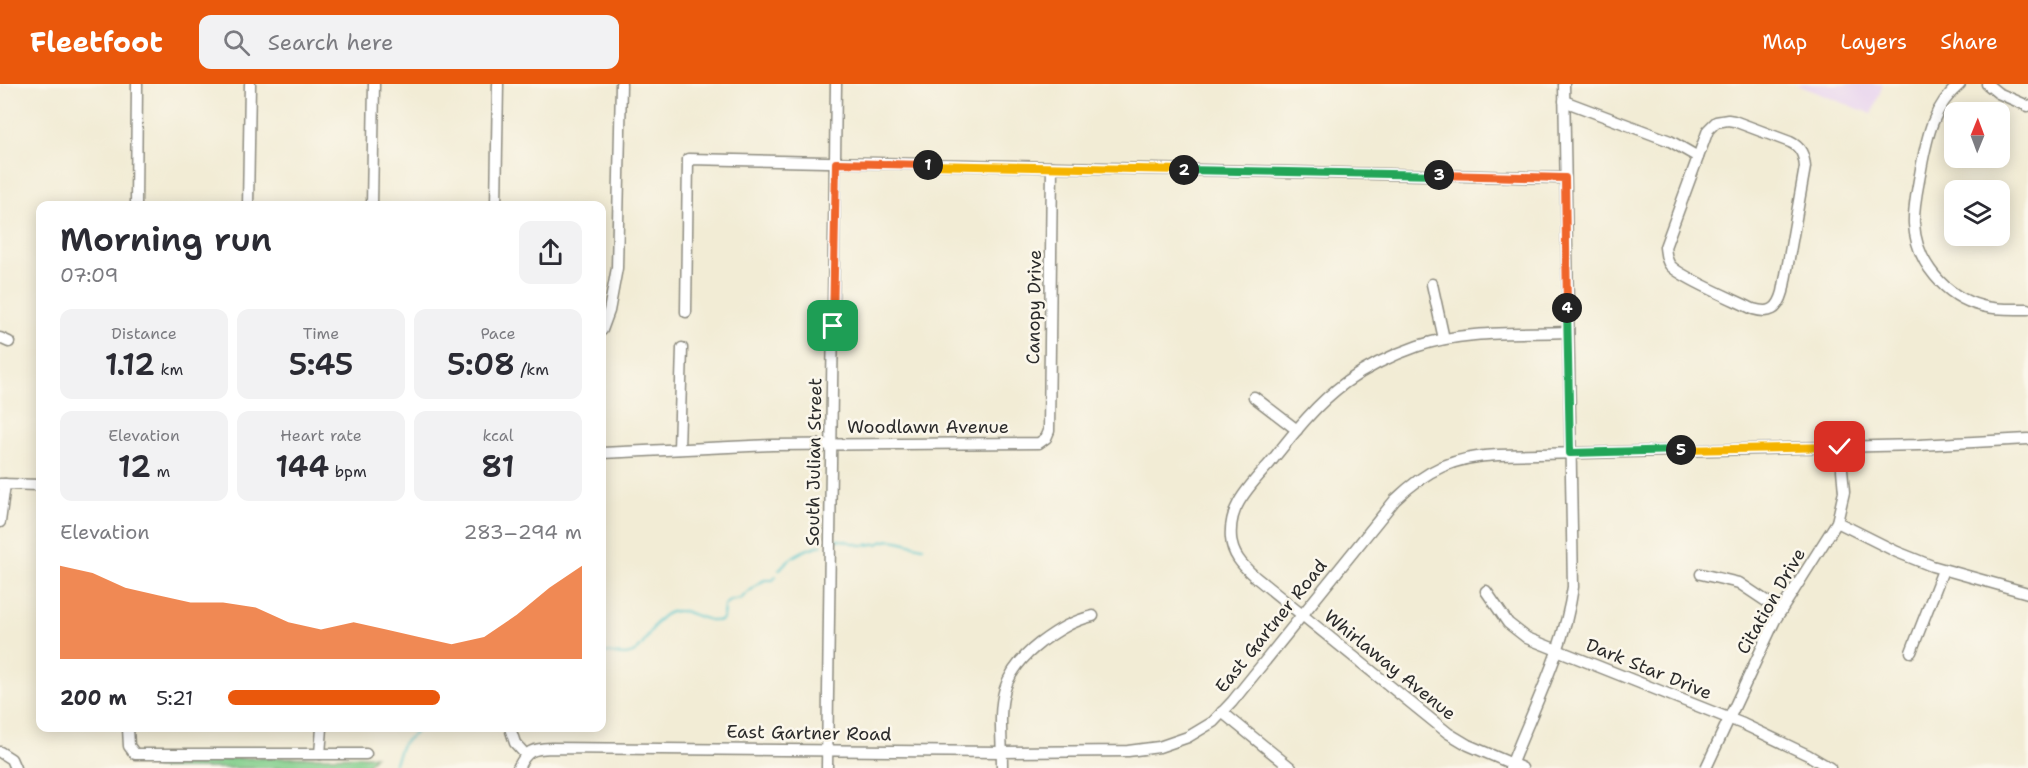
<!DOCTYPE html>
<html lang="en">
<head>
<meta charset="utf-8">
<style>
  :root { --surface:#fff; --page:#f2f2f3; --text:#2b2b33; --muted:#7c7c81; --accent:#ea580c }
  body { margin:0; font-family:"Shantell Sans",sans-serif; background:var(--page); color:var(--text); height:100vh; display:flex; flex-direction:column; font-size:22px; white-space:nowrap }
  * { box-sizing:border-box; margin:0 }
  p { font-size:20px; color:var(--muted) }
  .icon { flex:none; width:33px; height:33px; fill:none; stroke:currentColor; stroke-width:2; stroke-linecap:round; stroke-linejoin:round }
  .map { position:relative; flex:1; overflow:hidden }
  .drawer { position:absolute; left:36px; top:117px; width:570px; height:531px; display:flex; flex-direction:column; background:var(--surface); border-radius:12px; box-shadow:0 3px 15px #0003 }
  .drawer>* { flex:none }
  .needle { width:39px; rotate:1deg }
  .tools { position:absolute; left:1944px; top:18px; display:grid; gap:12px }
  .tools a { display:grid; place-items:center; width:66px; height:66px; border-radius:12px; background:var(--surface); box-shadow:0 3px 15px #0003; font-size:30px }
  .pin { position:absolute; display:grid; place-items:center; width:51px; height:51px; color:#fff; margin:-26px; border-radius:12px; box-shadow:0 3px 9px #0006 }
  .km { position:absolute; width:30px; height:30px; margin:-15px; border-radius:50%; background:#222; color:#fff; font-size:16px; line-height:30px; text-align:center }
  .round { display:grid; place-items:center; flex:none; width:63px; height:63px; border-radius:12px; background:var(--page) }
  .headline { display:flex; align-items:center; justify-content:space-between; height:102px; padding:0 24px }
  h1 { font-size:33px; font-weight:600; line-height:45px }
  .stats { display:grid; grid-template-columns:repeat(3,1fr); gap:9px; height:102px; padding:6px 24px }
  .stats div { display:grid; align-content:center; border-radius:12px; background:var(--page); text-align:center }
  .stats b { font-size:30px; font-weight:600 }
  .stats small { font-size:16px; font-weight:400 }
  .stats p { font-size:16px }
  .chart { height:168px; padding:12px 24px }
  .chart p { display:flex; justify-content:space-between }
  .chart svg { width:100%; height:108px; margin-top:6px; fill:var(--accent); opacity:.7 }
  ul { padding:0 24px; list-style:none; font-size:20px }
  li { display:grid; grid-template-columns:96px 72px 1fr; align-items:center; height:45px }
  li i { height:15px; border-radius:8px; background:var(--accent) }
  header { display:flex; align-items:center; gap:36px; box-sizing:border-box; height:84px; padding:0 30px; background:var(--accent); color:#fff }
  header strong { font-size:28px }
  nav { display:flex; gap:33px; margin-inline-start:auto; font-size:21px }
  .search { width:420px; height:54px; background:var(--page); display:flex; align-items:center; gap:15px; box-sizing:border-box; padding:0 21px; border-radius:12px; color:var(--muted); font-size:22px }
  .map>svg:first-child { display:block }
</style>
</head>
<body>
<header>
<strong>Fleetfoot</strong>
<div class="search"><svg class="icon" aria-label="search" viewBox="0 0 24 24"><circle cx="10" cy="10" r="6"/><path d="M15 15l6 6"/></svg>Search here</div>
<nav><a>Map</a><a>Layers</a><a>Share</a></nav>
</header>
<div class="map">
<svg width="2028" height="684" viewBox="0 0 2028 684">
  <rect width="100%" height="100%" fill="#fbf7ec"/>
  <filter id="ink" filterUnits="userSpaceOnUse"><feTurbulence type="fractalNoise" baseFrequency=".0167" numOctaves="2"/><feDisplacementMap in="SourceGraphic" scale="12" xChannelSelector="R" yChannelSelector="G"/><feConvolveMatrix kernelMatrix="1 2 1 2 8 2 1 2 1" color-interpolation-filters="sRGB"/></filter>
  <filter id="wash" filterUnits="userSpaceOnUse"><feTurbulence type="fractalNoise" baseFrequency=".008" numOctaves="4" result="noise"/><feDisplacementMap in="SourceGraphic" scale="24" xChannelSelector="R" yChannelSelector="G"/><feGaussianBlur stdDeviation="1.35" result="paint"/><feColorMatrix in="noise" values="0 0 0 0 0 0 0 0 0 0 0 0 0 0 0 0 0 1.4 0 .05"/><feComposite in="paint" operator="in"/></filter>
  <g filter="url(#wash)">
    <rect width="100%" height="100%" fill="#f2ecd5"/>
    <path fill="#e7d2ef" d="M1794 0H1883L1872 30Z"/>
    <path fill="#81cd8a" stroke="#567c5a" stroke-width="1.5" d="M375 672 365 684H155L156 676Z"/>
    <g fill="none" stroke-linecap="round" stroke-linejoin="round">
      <g stroke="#57c5cc" stroke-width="2">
        <path d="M835 456C844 455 848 458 856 460 863 463 871 459 878 460 891 451 908 461 923 463"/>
        <path d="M779 486C790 472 804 465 822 461"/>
        <path d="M602 568C609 569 617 571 625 571 648 570 649 534 671 528 687 523 701 538 720 537L723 534 724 522 729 517 740 515 761 498 765 496H773L776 492"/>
        <path d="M393 684 402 660 415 649 418 644"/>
      </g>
    </g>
  </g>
  <g filter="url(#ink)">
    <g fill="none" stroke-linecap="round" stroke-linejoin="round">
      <g stroke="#8e8c80" stroke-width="13">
        <g id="minor">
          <path d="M1960 0C1933 22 1927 53 1921 85 1918 103 1913 122 1914 140 1916 178 1945 213 1982 222 1997 226 2013 225 2028 225"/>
          <path d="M1987 0 1998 9 2028 22"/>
          <path d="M1564 17 1670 57 1698 73"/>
          <path d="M1728 36 1734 37 1790 58C1801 63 1804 71 1805 83L1783 208C1778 226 1770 230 1753 225 1737 217 1678 192 1670 181 1666 176 1666 170 1665 163L1708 46 1716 38Z"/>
          <path d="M136 122 137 0"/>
          <path d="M248 122 250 0"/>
          <path d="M372 122 374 0"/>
          <path d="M496 122 498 0"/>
          <path d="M1432 200 1444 255"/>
          <path d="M686 228 688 75 1565 94"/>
          <path d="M602 246 609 227 617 184 621 0"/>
          <path d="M0 254 9 258"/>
          <path d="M1254 313 1297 346"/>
          <path d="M679 365 682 264"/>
          <path d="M602 369 772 361 1039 359 1046 354 1049 347 1052 83"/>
          <path d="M0 400 40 401"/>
          <path d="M0 438 5 400"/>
          <path d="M1837 438 1897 468 1932 482 2028 509"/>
          <path d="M1701 490 1739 499 1781 527"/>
          <path d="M1486 507 1508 539 1527 554 1743 640 1808 671 1830 684"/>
          <path d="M1911 568 1943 486"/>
          <path d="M1222 628 1291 684"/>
          <path d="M128 644 129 662 135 670H366"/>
          <path d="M510 644 515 659 525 670"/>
          <path d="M0 668 11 675 15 684"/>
          <path d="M320 670 322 644"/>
          <path d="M518 684C527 666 532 665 551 664L1002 668 1128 667 1159 663 1188 653 1213 638 1232 618 1395 416C1427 385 1454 373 1498 371L1919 361 2028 355"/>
          <path d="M827 684 836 0"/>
          <path d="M1002 684C1002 628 991 597 1040 559 1058 546 1072 537 1093 532"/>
          <path d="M1510 684C1533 624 1564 567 1573 503L1564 0"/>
          <path d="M1522 684 1468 661 1448 649 1254 492C1242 481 1232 470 1231 454 1230 442 1233 428 1239 418 1247 404 1259 391 1270 379 1293 350 1315 321 1345 299 1367 283 1392 271 1418 262 1465 246 1518 250 1567 248"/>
          <path d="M1706 684 1775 536 1837 438 1844 408 1840 363"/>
        </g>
      </g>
      <use href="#minor" stroke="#fff" stroke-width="10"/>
    </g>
  </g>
  <g fill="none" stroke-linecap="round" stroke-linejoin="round" filter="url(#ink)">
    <g stroke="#fff" stroke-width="12">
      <path id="split-1" d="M833 242 836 79 928 81"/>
    </g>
    <g stroke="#fff" stroke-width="12">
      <path id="split-2" d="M928 81 1184 86"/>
    </g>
    <g stroke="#fff" stroke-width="12">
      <path id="split-3" d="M1184 86 1439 91"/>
    </g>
    <g stroke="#fff" stroke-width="12">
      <path id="split-4" d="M1439 91 1565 94 1567 224"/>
    </g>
    <g stroke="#fff" stroke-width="12">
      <path id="split-5" d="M1567 224 1570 369 1681 366"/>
    </g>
    <g stroke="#fff" stroke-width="12">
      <path id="split-6" d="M1681 366 1840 363"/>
    </g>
    <use href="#split-1" stroke="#f0652b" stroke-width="8"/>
    <use href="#split-2" stroke="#f5b400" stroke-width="8"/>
    <use href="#split-3" stroke="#22a559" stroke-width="8"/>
    <use href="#split-4" stroke="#f0652b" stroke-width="8"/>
    <use href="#split-5" stroke="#22a559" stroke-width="8"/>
    <use href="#split-6" stroke="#f5b400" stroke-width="8"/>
  </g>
  <g text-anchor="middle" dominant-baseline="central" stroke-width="5" stroke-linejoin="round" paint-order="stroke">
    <g font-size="18" fill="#2b2b2b" stroke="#fbf7ec">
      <text transform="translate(1034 223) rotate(-89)">Canopy Drive</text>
      <text x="928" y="343">Woodlawn Avenue</text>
      <text transform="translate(814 378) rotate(-89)">South Julian Street</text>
      <text transform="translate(1771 517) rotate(-60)">Citation Drive</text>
      <text transform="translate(1271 542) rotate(-51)">East Gartner Road</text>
      <text transform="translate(1390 581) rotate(39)">Whirlaway Avenue</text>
      <text transform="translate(1649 585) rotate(22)">Dark Star Drive</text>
      <text transform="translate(809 649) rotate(1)">East Gartner Road</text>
    </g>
  </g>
</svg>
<div class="tools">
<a><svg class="needle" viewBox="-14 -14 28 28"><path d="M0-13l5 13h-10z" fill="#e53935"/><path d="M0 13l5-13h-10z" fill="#7c7c81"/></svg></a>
<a><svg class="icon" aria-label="layers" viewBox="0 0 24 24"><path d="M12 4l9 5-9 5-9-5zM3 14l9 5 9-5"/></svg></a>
</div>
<div class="pin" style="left:833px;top:242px;background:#1e9e55"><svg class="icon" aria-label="arrive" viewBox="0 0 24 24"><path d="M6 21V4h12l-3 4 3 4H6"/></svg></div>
<div class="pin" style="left:1840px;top:363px;background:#d93025"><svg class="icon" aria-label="check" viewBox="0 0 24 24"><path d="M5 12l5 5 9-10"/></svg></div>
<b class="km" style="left:928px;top:81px">1</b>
<b class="km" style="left:1184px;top:86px">2</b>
<b class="km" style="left:1439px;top:91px">3</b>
<b class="km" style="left:1567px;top:224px">4</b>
<b class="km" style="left:1681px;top:366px">5</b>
<section class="drawer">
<div class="headline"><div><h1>Morning run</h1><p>07:09</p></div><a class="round"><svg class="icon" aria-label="share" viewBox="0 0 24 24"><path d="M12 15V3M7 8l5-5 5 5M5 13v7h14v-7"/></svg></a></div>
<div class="stats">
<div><p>Distance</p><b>1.12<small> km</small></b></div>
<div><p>Time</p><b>5:45</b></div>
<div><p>Pace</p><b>5:08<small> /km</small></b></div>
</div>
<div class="stats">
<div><p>Elevation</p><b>12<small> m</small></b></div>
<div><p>Heart rate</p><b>144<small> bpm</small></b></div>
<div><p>kcal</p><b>81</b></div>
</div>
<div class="chart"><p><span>Elevation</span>283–294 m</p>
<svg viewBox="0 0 160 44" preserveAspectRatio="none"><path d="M0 44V6L10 9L20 15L30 18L40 21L50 21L60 23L70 29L80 32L90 29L100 32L110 35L120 38L130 35L140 26L150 15L160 6V44z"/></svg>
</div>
<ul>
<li><b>200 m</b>5:21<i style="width:60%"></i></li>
</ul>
</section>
</div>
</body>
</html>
